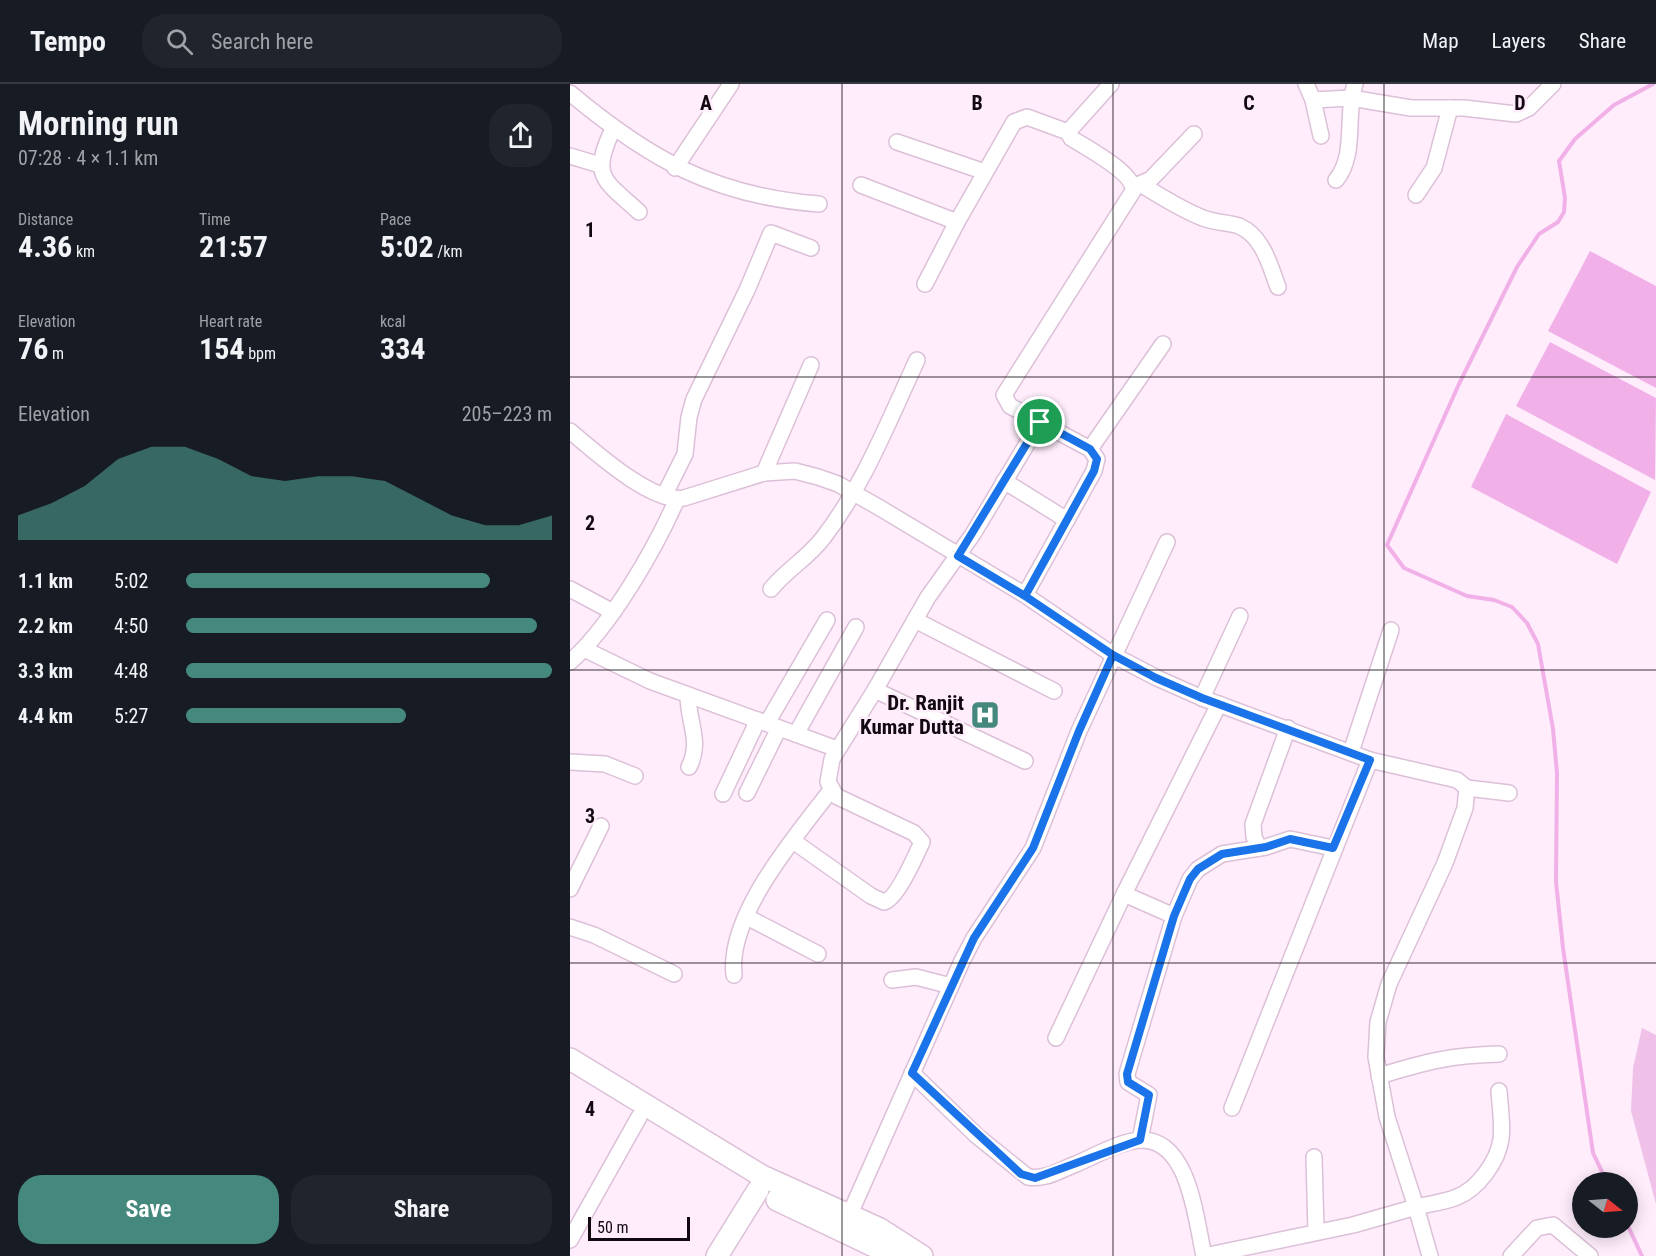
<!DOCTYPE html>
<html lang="en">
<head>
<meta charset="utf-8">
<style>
  :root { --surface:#171b24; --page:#20242c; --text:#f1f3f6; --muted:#9ea1a6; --line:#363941; --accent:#45897e }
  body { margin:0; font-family:"Roboto Condensed",sans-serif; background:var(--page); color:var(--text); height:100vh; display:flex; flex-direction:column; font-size:22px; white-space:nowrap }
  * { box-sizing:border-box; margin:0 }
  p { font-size:20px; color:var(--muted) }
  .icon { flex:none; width:33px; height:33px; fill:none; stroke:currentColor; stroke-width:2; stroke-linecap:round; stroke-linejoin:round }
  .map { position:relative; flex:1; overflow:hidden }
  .details { display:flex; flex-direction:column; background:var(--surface); width:570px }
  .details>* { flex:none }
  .needle { width:39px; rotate:107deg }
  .buttons { position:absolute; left:1002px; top:1088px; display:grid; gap:12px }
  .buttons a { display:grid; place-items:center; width:66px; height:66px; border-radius:50%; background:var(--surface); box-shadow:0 3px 15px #0003; font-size:30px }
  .scale { position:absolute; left:18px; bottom:15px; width:102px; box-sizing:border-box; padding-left:6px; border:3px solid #110810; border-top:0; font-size:16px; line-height:21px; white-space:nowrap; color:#110810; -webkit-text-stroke:4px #ffedfc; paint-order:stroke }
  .pin { position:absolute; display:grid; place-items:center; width:51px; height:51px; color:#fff; margin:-26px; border:3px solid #fff; border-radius:50%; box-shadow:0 2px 6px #0007 }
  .round { display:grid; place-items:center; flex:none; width:63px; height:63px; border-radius:24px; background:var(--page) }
  .headline { display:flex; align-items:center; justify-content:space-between; height:102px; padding:0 18px }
  h1 { font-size:33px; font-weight:700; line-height:45px }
  .stats { display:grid; grid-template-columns:repeat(3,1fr); gap:9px; height:102px; padding:6px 18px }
  .stats div { display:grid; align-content:center }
  .stats b { font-size:30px; font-weight:700 }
  .stats small { font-size:16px; font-weight:400 }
  .stats p { font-size:16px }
  .chart { height:168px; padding:12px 18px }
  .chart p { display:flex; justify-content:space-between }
  .chart svg { width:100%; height:108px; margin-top:6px; fill:var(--accent); opacity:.7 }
  .button { display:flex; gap:12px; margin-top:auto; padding:12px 18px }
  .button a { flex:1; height:69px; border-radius:24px; background:var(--accent); color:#fff; font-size:24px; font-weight:700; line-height:69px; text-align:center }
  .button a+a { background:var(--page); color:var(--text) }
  ul { padding:0 18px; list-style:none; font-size:20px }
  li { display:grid; grid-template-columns:96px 72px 1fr; align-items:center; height:45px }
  li i { height:15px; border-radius:8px; background:var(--accent) }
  header { display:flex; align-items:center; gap:36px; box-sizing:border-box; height:84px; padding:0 30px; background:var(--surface); border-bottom:2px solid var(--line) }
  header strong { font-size:28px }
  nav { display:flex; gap:33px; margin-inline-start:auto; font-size:21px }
  .search { width:420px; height:54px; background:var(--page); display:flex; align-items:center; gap:15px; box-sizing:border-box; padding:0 21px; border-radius:24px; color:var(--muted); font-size:22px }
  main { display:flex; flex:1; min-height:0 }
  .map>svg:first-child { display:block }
</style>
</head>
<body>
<header>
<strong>Tempo</strong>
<div class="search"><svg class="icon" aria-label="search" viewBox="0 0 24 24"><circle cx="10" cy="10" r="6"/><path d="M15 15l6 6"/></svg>Search here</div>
<nav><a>Map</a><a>Layers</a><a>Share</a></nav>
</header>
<main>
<section class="details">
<div class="headline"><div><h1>Morning run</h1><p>07:28 · 4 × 1.1 km</p></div><a class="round"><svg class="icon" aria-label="share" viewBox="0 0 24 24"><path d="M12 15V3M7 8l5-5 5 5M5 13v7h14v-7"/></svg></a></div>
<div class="stats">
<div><p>Distance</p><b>4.36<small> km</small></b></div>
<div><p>Time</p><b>21:57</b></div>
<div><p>Pace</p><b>5:02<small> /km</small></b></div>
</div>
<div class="stats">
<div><p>Elevation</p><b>76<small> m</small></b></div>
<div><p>Heart rate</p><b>154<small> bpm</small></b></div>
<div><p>kcal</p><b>334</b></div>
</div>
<div class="chart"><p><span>Elevation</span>205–223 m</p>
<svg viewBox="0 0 160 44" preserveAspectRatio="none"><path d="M0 44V34L10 29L20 22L30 11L40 6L50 6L60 11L70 18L80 20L90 18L100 18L110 20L120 27L130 34L140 38L150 38L160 34V44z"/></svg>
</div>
<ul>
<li><b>1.1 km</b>5:02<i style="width:83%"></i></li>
<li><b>2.2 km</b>4:50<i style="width:96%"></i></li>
<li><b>3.3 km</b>4:48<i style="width:100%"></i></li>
<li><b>4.4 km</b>5:27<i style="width:60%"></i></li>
</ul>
<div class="button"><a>Save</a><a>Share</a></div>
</section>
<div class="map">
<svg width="1086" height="1172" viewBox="0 0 1086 1172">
  <rect width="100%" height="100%" fill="#ffedfc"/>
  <path fill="#efc1e8" d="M1072 944 1086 951V1120L1061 1027 1063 984Z"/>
  <g fill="#f2b0e9">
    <path d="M1020 167 1086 202V304L978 247Z"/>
    <path d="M980 258 1086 314 1085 396 946 322Z"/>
    <path d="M936 330 1081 408 1047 480 901 403Z"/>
  </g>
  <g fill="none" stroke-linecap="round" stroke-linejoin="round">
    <g stroke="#f2b0e9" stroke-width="4">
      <path d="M1037 1098 1023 1069 993 864 986 798 987 689 983 645 968 560 957 539 942 523 924 516 897 512 834 484 817 461 889 300 947 183 969 150 988 138 994 128 995 114 989 77 1005 55 1044 21 1083 0"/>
      <path d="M1058 1142 1072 1172"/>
    </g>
    <g stroke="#dcc0d8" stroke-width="18">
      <g id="street">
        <path d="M736 0 743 16 751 52"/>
        <path d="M0 9C79 75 144 112 249 120"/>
        <path d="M743 16 781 14 841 24H894L946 30 959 24 983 0"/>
        <path d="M43 45C20 93 34 96 69 128"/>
        <path d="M327 58 415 88"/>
        <path d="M0 72 30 81"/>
        <path d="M105 84 161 0"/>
        <path d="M766 96C787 71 775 30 785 0"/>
        <path d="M291 101 387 138"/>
        <path d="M572 101C592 113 612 126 633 134 645 139 658 138 669 142 693 152 700 182 708 203"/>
        <path d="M565 102 581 95 624 50"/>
        <path d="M846 111 864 84 880 24"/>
        <path d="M355 200 387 138 444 38 457 33 498 48"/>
        <path d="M0 347C24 367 82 420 114 414L194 389 225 387 248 393 268 400 310 424 455 511 543 571 587 594 632 614 800 676 887 696 897 704 895 724 875 779 819 900 808 938 806 973 817 1033 846 1123 783 1141 634 1172"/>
        <path d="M520 365 593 260"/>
        <path d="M194 389 241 281"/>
        <path d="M434 397 497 436"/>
        <path d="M94 412 115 370 119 333 124 315 177 206 201 149 241 164"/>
        <path d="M0 505 43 528"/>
        <path d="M201 505C216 486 238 474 253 454 294 401 319 336 347 276"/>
        <path d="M455 511 524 387 527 375 520 365 440 322 434 311 563 107C565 89 515 63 501 54L498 48 541 0"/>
        <path d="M345 536 484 607"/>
        <path d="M14 565 80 597 267 665"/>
        <path d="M0 578C41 542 85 465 107 415"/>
        <path d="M305 606 455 677"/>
        <path d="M118 611C118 639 132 657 119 683"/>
        <path d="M632 614 670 532"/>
        <path d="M197 639 257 536"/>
        <path d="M226 650 286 543"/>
        <path d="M781 668 821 546"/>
        <path d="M0 678 35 680 65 692"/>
        <path d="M897 704 939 709"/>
        <path d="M177 709 209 644"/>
        <path d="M153 710 188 636"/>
        <path d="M223 757 301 812 314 818C327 815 346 771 352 758L344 749 266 712 258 698 262 675 305 606 358 513 403 450 470 338"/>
        <path d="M689 764 684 753 683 740 718 644"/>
        <path d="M0 805 31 742"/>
        <path d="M554 810 604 832"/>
        <path d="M177 833 248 870"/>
        <path d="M0 843 24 851 104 890"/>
        <path d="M164 891C157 831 226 752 261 706"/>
        <path d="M322 896 346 893 381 902"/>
        <path d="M486 954 554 810 649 620"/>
        <path d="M342 989 407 1052 458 1093C476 1096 490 1086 506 1080 525 1072 550 1057 571 1056 620 1055 626 1138 634 1172"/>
        <path d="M809 992C855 978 881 971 929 970"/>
        <path d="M662 1024 800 676"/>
        <path d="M570 1056 579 1011 558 998 557 990 604 832 620 795 628 785 652 770 696 763 720 755 763 764"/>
        <path d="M744 1073 746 1148"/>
        <path d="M279 1132 392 877 404 854 463 764 509 647 597 458"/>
        <path d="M0 1156 69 1033"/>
        <path d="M860 1172 846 1123C859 1120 875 1118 887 1113 908 1105 928 1077 931 1055 933 1040 930 1023 929 1007"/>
        <path d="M941 1172 967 1144 983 1141 1020 1172"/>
      </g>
    </g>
    <g stroke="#dcc0d8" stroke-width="24">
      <g id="secondary">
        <path d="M0 975 192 1092 310 1145 352 1172"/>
        <path d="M207 1116 325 1172"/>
        <path d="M147 1172 188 1106"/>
      </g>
    </g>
    <use href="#street" stroke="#fff" stroke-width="15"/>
    <use href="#secondary" stroke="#fff" stroke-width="21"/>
  </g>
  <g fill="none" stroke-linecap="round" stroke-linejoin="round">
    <g stroke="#fff" stroke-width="12">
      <path id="route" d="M470 338 388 472 455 512 543 571 586 594 632 614 800 676 763 764 720 755 696 763 652 770 628 785 620 795 604 832 557 990 558 998 579 1011 570 1056 465 1094 451 1090 342 989 404 854 463 764 509 647 543 571 455 512 524 387 527 375 520 365 470 338"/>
    </g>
    <use href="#route" stroke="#1a73e8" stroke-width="8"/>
  </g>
  <path fill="none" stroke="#110810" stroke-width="1.5" stroke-opacity="0.55" d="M272 0V1172M543 0V1172M814 0V1172M0 293H1086M0 586H1086M0 879H1086"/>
  <defs>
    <g id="hospital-square" transform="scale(1.5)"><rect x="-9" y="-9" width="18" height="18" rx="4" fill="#45897e" stroke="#ffedfc"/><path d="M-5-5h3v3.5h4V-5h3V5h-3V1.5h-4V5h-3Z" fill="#fff"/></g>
  </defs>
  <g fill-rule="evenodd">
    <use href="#hospital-square" x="415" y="631"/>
  </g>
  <g text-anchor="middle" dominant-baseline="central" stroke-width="5" stroke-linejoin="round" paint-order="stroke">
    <g font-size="21" font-weight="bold" fill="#110810" stroke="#ffedfc" text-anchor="end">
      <text x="394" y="619">Dr. Ranjit<tspan x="394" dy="24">Kumar Dutta</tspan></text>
    </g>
  </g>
  <g font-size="20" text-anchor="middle" font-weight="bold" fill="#110810" stroke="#ffedfc" stroke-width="5" stroke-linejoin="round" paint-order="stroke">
    <text x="136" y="26">A</text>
    <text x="407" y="26">B</text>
    <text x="679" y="26">C</text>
    <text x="950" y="26">D</text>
    <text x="20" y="153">1</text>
    <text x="20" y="446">2</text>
    <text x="20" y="739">3</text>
    <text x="20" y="1032">4</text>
  </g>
</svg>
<div class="buttons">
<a><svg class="needle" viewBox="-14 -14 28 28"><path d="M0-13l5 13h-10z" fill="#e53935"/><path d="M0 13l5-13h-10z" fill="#9ea1a6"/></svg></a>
</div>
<div class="scale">50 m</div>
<div class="pin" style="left:470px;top:338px;background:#1e9e55"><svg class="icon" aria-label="arrive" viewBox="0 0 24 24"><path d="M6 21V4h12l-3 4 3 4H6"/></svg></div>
</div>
</main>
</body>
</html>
